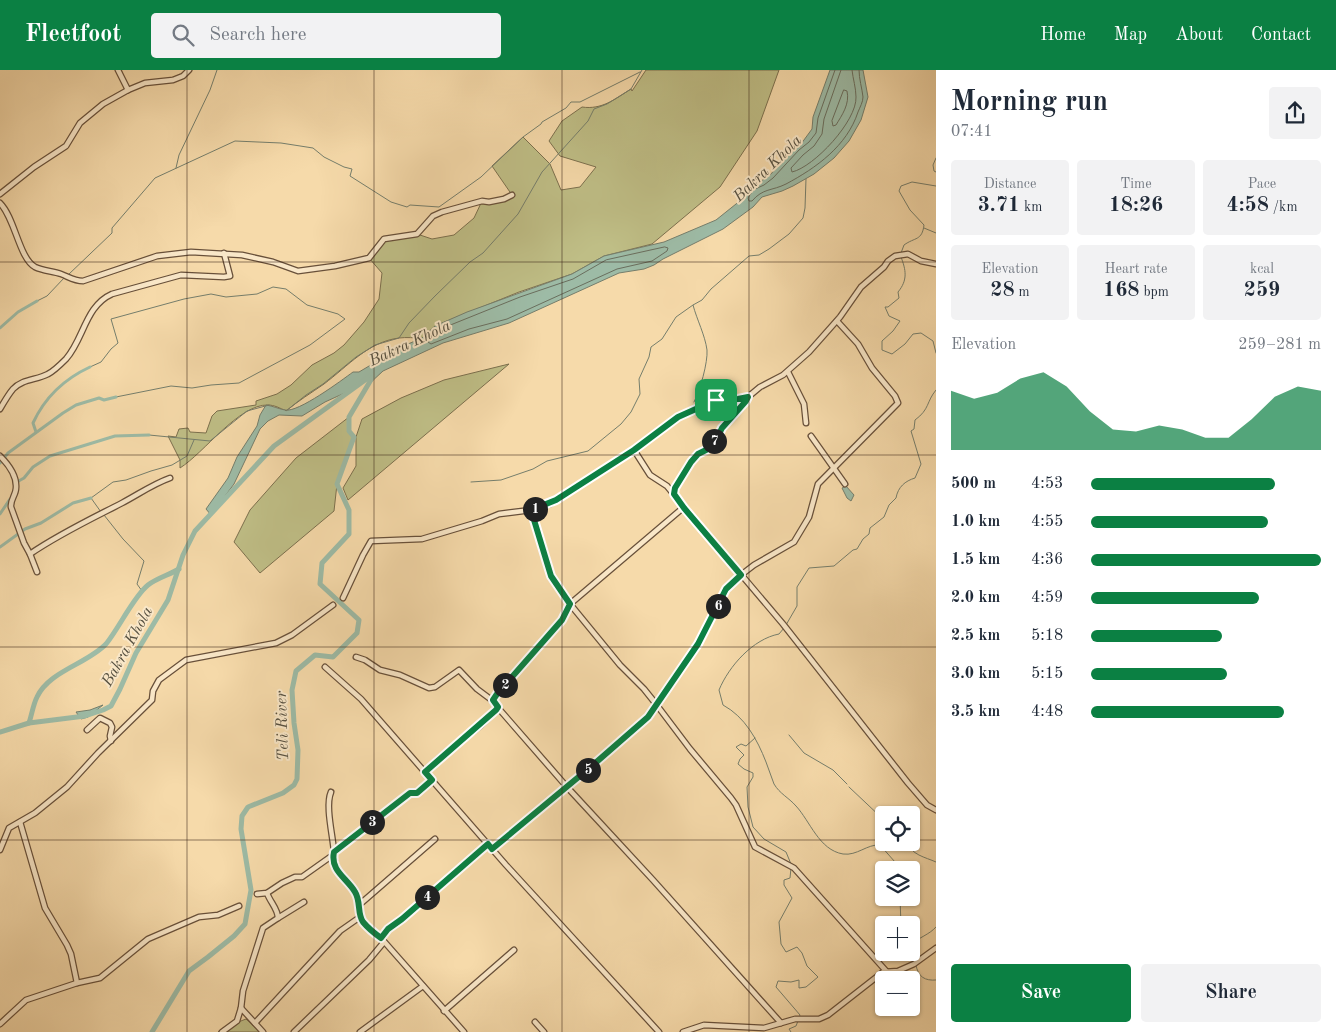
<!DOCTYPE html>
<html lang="en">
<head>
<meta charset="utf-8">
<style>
  :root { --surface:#fff; --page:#f2f2f3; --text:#1f2937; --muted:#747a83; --accent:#0b8043 }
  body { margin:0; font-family:"Old Standard TT",serif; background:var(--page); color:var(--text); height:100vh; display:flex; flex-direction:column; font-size:19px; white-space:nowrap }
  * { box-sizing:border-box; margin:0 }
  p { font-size:16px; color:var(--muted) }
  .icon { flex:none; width:28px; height:28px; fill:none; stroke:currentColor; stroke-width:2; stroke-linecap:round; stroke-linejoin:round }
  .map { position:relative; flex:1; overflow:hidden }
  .drawer { display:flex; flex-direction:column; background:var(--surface); width:400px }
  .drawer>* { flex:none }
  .fabs { position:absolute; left:875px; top:736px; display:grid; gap:10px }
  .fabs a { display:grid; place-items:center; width:45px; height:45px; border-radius:5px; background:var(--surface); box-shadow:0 1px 4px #0004; font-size:25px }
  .pin { position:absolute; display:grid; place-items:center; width:42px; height:42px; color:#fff; margin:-21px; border-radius:10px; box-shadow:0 2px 8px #0006 }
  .km { position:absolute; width:25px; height:25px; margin:-12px; border-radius:50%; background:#222; color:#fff; font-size:14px; line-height:25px; text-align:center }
  .round { display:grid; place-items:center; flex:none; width:52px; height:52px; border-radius:5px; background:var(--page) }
  .headline { display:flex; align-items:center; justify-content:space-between; height:85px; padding:0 15px }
  h1 { font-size:28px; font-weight:700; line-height:38px }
  .figures { display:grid; grid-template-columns:repeat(3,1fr); gap:8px; height:85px; padding:5px 15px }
  .figures div { display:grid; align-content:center; border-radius:5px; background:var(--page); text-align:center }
  .figures b { font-size:21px; font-weight:700 }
  .figures small { font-size:14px; font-weight:400 }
  .figures p { font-size:14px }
  .chart { height:140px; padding:10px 15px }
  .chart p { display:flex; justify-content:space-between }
  .chart svg { width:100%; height:90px; margin-top:5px; fill:var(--accent); opacity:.7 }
  .button { display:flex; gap:10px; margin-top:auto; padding:10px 15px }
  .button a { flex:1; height:58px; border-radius:5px; background:var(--accent); color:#fff; font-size:20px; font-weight:700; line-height:58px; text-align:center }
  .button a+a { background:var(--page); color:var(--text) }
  ul { padding:0 15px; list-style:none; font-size:16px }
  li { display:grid; grid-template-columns:80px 60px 1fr; align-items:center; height:38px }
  li i { height:12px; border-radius:6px; background:var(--accent) }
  header { display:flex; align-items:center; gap:30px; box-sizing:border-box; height:70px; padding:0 25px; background:var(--accent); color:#fff }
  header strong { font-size:24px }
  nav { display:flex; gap:28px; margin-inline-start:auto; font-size:18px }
  .search { width:350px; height:45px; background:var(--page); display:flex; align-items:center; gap:12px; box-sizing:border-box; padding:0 18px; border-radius:5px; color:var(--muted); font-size:19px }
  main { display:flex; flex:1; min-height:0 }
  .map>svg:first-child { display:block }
</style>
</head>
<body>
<header>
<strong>Fleetfoot</strong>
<div class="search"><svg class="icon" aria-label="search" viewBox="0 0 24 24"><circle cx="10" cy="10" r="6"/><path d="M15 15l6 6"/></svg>Search here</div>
<nav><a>Home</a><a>Map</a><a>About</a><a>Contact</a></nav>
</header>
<main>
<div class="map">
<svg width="936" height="962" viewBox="0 0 936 962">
  <rect width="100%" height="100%" fill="#f6daaa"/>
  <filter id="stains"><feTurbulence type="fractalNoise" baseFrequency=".004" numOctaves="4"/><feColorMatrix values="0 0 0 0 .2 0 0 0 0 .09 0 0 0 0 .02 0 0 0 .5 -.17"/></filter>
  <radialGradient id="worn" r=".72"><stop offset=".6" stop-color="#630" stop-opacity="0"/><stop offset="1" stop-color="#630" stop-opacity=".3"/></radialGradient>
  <g fill="#bfbe86" stroke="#7c704e">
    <path d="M646 0H779L757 61 720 117 652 174 604 186 572 204 519 222 435 256 422 268C415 268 406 267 399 268 368 272 348 296 324 314 311 323 298 331 286 341 280 338 274 335 268 335 239 334 204 383 180 398V390L168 366 176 367 179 359 188 358 190 362 206 363 212 346 217 341 256 335V331L277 324 291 315 312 295 334 283 344 275 364 252 379 229 382 203 369 188 384 169 417 164 432 169 454 165 474 148 482 131 489 132 512 125 492 96 523 67 550 94 561 120 580 117 596 97 560 86 549 71 562 51 582 37C602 40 615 29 631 19L632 21Z"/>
    <path d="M509 294 348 430 343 418 356 396V367L362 349 401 328 444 310Z"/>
    <path d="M349 347V361L354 367 337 414 334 441 260 503 234 472 250 440 296 388Z"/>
    <path d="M246 949 260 962H218L228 956Z"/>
  </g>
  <g fill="#9dbba6" stroke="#757e6c">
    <path d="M830 0H863L868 27 861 50 849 71 834 88 814 104 793 116 782 121 762 127 753 137 723 159 663 189 654 195 644 199 619 203 509 253 443 273 383 301 369 314V307L349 321 325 332 302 346 279 345 268 351 260 359 252 376 234 414 211 445 206 439 228 408 237 387 257 356 260 345 266 335C273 336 279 339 285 340 298 343 342 310 353 302H359L401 277 422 268 435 256 467 242 572 204 604 186 664 172 716 150 741 130 750 116 761 111 770 105 796 76 801 74 812 59 813 47Z"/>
    <path d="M846 416 854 425 851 431 847 428 842 418Z"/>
    <path d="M103 635 88 647 81 649 76 642 90 640Z"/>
  </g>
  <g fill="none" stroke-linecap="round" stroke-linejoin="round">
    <g stroke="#6a6e5e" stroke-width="1">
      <path d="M835 0 818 48 816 63 809 72 799 80 773 108 764 115 753 120 748 128 749 131H752C763 118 772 121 786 114 816 98 847 76 858 42 860 37 863 32 863 27 862 18 859 9 859 0"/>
      <path d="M841 0 824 49 822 64 814 76 803 85 791 98 792 102C814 97 857 51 856 27 856 18 853 9 852 0"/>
      <path d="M844 20 847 21C850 34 842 45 836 55L833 56 832 51Z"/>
      <path d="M665 177 668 178 667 181 652 191 617 199 507 249 469 259 431 274 428 272V270L438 260 520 227 573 209 606 190Z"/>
    </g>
    <g stroke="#757e6c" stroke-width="1">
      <path d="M171 8 182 4 185 0"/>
      <path d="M936 88 933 95 934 101 936 102"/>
      <path d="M176 98 179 85 210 20 217 0"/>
      <path d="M924 158 936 163"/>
      <path d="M901 183 904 175C915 167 922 171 924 155L910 140 899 121 901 116 912 112 936 116"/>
      <path d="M901 187C906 200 908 210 898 222L899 228 888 237H885L889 246 900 251 893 261 882 271V280L892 284 905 274 913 264 921 263 933 271 936 283"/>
      <path d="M68 205 112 163V158L155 108 235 71 281 73 313 78 324 87 344 97 352 99 350 106 391 132 407 137 410 135 439 137 481 107 523 67 541 54 542 52 566 38 571 32H580L640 2"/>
      <path d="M37 231 47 226 65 207"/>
      <path d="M90 297 101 292 111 279 118 273 111 249 184 229 211 224 226 227 257 224 273 217 286 219 307 235 338 244 345 249 310 275 239 313 211 315 192 318 171 316 116 327"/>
      <path d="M694 332C700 321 708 292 707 280 705 265 697 250 693 235L702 230 711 219 749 186 759 185 769 179 789 164 803 148 805 138 806 109"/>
      <path d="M285 340 286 341 306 325 323 314 356 287 375 275 399 268 409 253 435 226 470 192 483 183 518 144 542 102 588 51 594 39 607 34 631 19 642 0"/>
      <path d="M149 365 210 371 247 341 269 335"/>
      <path d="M471 412 501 410 533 399 547 391 588 381 621 354 631 342 640 324 639 309 649 287 651 277 662 269 676 247 693 235"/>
      <path d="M101 442 91 428 113 412 126 410 151 401 172 395 187 386 194 370"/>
      <path d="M104 445 123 469 144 491 137 514 142 521"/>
      <path d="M786 555 797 536V517L809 498 834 496 853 480 857 479 863 469 869 464 870 458 884 447 889 435 896 428C898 417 905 411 915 408L921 394 911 361 914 359 915 350C930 339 926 332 936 320"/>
      <path d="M784 558 779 564C753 569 729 596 719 620L723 635C745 647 757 669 766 692 769 699 771 707 774 714 780 724 788 727 796 736 810 751 819 780 843 784 857 786 867 774 880 775L895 792 896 800"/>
      <path d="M789 665 804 683 833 700 847 714"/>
      <path d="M755 668 746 676 741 674 736 677 744 685 740 689 738 694 744 699 753 703V707L747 717 748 737 753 757 764 769 786 782 791 794"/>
      <path d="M849 717 884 750"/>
      <path d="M907 772C911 785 925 787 936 792"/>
      <path d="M791 798 790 808 784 810V815L792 828 779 852 781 874 786 882 797 877 802 883 807 896 818 907 806 917 799 918V910L791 912 778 911 776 917 800 945 799 948"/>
      <path d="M900 828 901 855"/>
      <path d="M915 891 911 875C919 867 929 865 936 857"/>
      <path d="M916 895C918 907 925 911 936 910"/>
      <path d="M791 962 789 959 796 956 798 951"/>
    </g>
    <g stroke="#9dbba6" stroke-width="3">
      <path d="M0 258 18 242 37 231"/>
      <path d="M36 362 33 353C45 327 64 309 90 297"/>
      <path d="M0 393 8 383 63 343 76 335 99 328 104 330 116 327"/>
      <path d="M15 413 24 408 33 397 50 386 115 366 149 365"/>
      <path d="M0 444 10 429"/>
      <path d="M0 477 25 459 41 453 73 433 91 428"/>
    </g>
    <g stroke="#9dbba6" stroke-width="5">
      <path d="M29 653C32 644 33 635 37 627 49 601 87 594 106 574 119 558 134 526 148 515 157 508 169 505 179 499"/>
      <path d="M0 662 29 653 85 646 103 640 111 636 120 619 136 583 168 530 183 485 195 461 274 376 372 305"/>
      <path d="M152 962 189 901 208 887 234 866 245 854 251 820 241 759 242 746 248 737 283 723 294 715 297 709 298 680 294 653 292 620 296 601 315 585 333 587 357 563 359 550 320 514 322 493 349 464V440L337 414 354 367 349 361V347L372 308"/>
    </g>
    <g stroke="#68503a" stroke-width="7">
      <g id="minor">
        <path d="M118 0 128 20"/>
        <path d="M0 124 34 97 66 76 80 53 103 34 128 20 145 13 173 10 183 6 189 0"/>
        <path d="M0 133C15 148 19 188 35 197 43 201 53 201 61 204 69 207 74 211 83 211L157 186 191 182 242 185 273 192 298 201 335 196 369 188 384 169 417 164 433 146 442 142 482 131 489 132 504 129 512 125"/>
        <path d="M788 302 804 334 806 353"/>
        <path d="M0 339C4 332 8 325 13 319 22 309 37 310 48 304 54 301 61 294 66 289 84 269 85 236 112 224L181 205 224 207 230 206 224 183"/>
        <path d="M811 366 845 414"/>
        <path d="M634 380 650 405 667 416 684 437"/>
        <path d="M0 386C8 394 17 406 16 418 16 425 10 430 11 437L24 473 30 484C59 464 91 449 122 433 139 424 153 414 170 408"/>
        <path d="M674 423 675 418 691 392 698 384 706 380 718 366 722 358 746 331 748 327"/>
        <path d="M531 440 551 506 570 534 620 595 644 619 656 634 690 679 731 728 736 735 755 777 794 798 887 902"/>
        <path d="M30 484 37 502"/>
        <path d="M343 528 363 485 371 471 422 469 482 451 499 444 531 440 550 434 634 380 678 347 716 330 748 327 760 317 783 305 809 282 840 247 861 217 884 197 888 191 895 186 908 184 921 191 936 194"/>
        <path d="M356 587 365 590 380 600 400 605 429 618 435 617 459 600 477 619 493 631"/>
        <path d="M325 597 361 629 506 795 659 962"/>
        <path d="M87 660 100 648 110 653 112 657 110 666 111 671"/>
        <path d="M425 702C446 677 479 663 498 637"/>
        <path d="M432 710 418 723H410L334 782 333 785 338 801 356 822 362 851 381 868 464 962"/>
        <path d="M331 722C325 736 333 766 334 782"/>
        <path d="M20 752 45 838 67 875 71 884 77 913"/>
        <path d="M492 779 593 695 648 647 698 574 726 519 741 505 754 495 794 472 809 447 818 414 898 333 895 326 872 298 858 274 837 251"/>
        <path d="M0 780 9 758 35 743 67 717 98 683 152 630 153 621 159 610 186 590 276 573 292 565 333 535"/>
        <path d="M257 824 267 823 282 813 295 807H302L333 785"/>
        <path d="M359 835 435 769"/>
        <path d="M278 848 304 832"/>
        <path d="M381 868 388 859 402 849 488 774"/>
        <path d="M241 938 243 921 263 858 278 848C278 839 270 832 267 823"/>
        <path d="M444 941 514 880"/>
        <path d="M535 952 544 962"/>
        <path d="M255 953 340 861 360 847"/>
        <path d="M781 953 653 810 567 717 493 632 497 624 562 550 570 534 684 437 783 554 908 713 927 735 936 740"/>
        <path d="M0 954 26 930 77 913 100 908 148 869 199 847 218 845 239 836"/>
        <path d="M222 962 237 951 241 938 263 962"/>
        <path d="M294 962 369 890 384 872"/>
        <path d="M360 962 423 916"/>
        <path d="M683 962 704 955 764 958 795 949H819L828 945 883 902 898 901 914 894 936 878"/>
      </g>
    </g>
    <use href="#minor" stroke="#f9e7c8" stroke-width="4.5"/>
  </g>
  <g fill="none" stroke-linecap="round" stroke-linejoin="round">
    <g stroke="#fff" stroke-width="10">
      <path id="route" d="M748 327 746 331 722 358 718 366 706 380 698 384 691 392 675 418 674 424 684 438 741 505 726 519 698 574 648 647 593 695 492 779 488 774 402 849 388 859 381 868C374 863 368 858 363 852 357 844 361 831 355 822 347 808 330 801 334 782L410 723H417L432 710 425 702 496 640 498 637 493 630 497 624 562 550 570 534 551 506 531 440 556 430 634 380 678 347 716 330 738 329Z"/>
    </g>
    <use href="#route" stroke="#0b8043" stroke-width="6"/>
  </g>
  <path fill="none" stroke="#382215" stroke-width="1" stroke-opacity="0.55" d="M187 0V962M374 0V962M562 0V962M749 0V962M0 192H936M0 385H936M0 577H936M0 770H884M911 770H936"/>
  <g text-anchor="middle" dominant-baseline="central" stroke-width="4" stroke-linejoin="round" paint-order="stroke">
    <g font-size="16" font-style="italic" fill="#565040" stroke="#f9e7c8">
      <text transform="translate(768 99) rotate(-44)">Bakra Khola</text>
      <text transform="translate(410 274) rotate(-25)">Bakra Khola</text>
      <text transform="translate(128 577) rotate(-61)">Bakra Khola</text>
      <text transform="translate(283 656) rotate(-92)">Teli River</text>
    </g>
  </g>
  <rect width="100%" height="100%" filter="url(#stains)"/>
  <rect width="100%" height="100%" fill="url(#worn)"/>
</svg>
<div class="fabs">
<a><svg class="icon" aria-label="locate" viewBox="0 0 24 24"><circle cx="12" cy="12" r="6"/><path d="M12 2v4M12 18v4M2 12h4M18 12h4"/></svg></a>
<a><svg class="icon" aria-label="layers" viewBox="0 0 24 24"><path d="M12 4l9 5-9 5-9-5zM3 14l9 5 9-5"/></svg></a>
<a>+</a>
<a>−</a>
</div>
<div class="pin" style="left:716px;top:330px;background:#1e9e55"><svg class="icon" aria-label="arrive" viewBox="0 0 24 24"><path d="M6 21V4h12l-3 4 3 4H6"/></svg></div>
<b class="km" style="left:535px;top:439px">1</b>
<b class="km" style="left:505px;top:615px">2</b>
<b class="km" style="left:372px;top:752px">3</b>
<b class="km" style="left:427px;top:827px">4</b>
<b class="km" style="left:588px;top:700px">5</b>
<b class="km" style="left:718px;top:536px">6</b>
<b class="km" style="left:714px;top:371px">7</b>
</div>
<section class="drawer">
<div class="headline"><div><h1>Morning run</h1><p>07:41</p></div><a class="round"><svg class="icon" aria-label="share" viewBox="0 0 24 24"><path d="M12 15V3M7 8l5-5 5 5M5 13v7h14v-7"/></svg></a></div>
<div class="figures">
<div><p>Distance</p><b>3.71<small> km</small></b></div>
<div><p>Time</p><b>18:26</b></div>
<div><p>Pace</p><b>4:58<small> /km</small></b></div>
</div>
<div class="figures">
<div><p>Elevation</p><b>28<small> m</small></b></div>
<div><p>Heart rate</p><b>168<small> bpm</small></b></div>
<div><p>kcal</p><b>259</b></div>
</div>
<div class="chart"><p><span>Elevation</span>259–281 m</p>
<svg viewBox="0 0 160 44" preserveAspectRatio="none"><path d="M0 44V15L10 19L20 16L30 9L40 6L50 13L60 25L70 34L80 35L90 32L100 34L110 38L120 38L130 29L140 18L150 13L160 15V44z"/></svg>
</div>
<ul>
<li><b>500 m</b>4:53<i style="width:80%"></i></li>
<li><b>1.0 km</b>4:55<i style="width:77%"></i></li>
<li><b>1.5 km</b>4:36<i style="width:100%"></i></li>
<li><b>2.0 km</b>4:59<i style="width:73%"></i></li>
<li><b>2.5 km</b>5:18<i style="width:57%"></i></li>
<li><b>3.0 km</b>5:15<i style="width:59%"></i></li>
<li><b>3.5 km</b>4:48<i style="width:84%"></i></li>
</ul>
<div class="button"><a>Save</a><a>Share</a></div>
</section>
</main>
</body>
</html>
